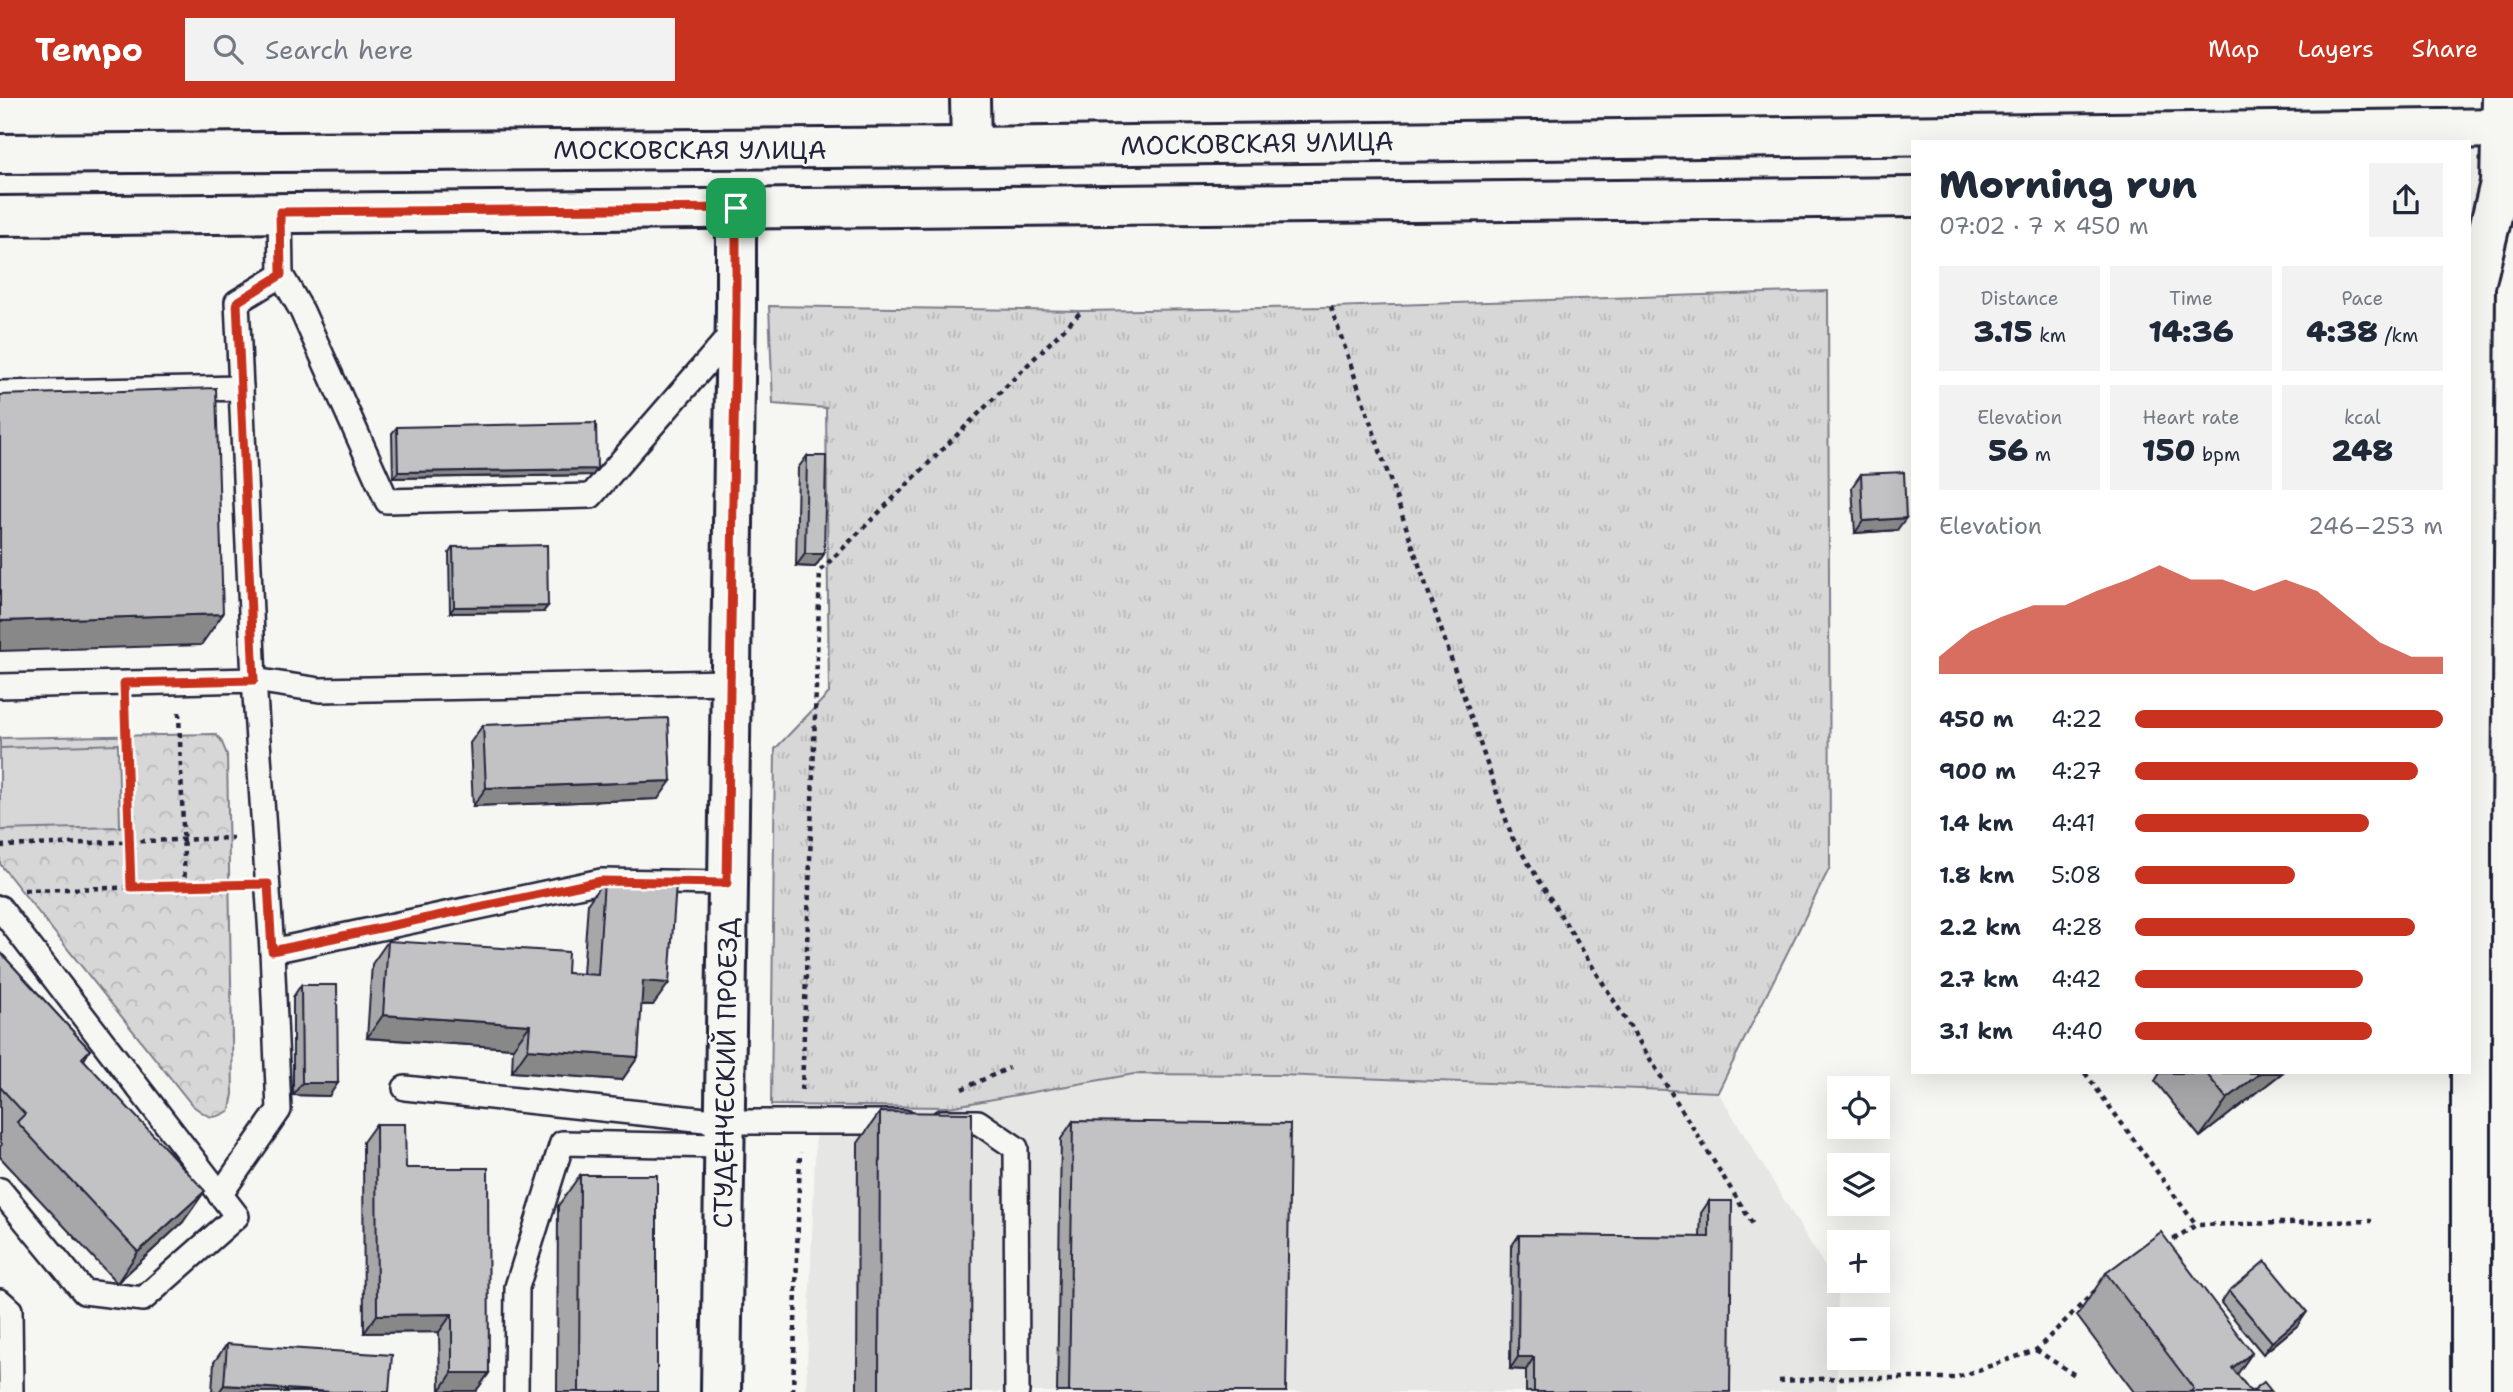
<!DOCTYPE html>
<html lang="en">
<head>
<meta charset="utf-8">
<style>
  :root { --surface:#fff; --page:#f2f2f3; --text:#1f2937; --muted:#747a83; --accent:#c8321e }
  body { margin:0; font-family:"Shantell Sans",sans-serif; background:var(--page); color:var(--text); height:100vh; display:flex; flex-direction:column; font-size:26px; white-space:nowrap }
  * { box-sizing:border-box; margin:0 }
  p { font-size:23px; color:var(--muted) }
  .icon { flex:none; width:38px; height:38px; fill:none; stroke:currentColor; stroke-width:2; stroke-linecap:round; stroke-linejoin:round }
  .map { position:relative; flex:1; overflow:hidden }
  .sheet { position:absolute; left:1911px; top:42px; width:560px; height:934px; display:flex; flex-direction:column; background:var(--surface); border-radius:0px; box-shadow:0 7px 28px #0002 }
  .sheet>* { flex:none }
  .tools { position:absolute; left:1827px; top:978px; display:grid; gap:14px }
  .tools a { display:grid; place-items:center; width:63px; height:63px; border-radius:0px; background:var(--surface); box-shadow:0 7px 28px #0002; font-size:35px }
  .pin { position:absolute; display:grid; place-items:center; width:60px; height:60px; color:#fff; margin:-30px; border-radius:14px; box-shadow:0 4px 10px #0006 }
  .round { display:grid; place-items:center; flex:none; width:74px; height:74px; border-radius:0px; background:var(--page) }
  .head { display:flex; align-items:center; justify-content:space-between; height:119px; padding:0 28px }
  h1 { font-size:38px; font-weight:800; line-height:52px }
  .stats { display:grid; grid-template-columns:repeat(3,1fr); gap:10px; height:119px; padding:7px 28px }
  .stats div { display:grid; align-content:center; border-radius:0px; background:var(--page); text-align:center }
  .stats b { font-size:30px; font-weight:800 }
  .stats small { font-size:19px; font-weight:400 }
  .stats p { font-size:19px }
  .chart { height:196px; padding:14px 28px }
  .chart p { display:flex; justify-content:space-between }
  .chart svg { width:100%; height:126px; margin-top:7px; fill:var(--accent); opacity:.7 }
  ul { padding:0 28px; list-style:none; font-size:23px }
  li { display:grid; grid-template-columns:112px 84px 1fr; align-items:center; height:52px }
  li i { height:18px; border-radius:9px; background:var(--accent) }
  header { display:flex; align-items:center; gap:42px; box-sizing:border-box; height:98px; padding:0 35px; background:var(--accent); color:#fff }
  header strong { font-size:33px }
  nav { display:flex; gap:38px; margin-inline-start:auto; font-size:24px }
  .search { width:490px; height:63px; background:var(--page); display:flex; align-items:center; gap:18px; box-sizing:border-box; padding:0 24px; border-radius:0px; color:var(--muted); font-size:26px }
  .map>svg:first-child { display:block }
</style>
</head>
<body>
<header>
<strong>Tempo</strong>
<div class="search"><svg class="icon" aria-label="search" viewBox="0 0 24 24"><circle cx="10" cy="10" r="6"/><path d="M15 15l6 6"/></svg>Search here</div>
<nav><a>Map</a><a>Layers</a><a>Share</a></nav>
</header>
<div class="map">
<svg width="2513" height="1294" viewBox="0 0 2513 1294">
  <defs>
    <pattern id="grass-tufts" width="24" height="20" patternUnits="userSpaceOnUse" patternTransform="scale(1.75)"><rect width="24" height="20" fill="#d7d7d7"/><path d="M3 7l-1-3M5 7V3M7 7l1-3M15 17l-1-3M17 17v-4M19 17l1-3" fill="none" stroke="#b8b8b9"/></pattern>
    <pattern id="park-crowns" width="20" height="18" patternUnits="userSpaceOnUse" patternTransform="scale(1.75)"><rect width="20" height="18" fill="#d7d7d7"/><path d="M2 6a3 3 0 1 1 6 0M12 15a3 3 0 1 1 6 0" fill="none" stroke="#b8b8b9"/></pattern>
  </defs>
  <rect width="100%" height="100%" fill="#f6f6f2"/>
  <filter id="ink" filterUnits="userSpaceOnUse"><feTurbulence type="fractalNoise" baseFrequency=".0143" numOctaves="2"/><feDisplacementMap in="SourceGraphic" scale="14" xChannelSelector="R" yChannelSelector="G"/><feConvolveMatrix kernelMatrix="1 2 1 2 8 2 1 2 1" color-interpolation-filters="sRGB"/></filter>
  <g filter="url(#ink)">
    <path fill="#e6e6e4" d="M1133 976 1280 977 1718 994 1838 1190 1837 1294H806L817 1008 949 1009Z"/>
    <path fill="url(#grass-tufts)" stroke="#7c7c89" stroke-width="2" d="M1828 193 1830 769 1718 994 1280 977 1134 976 949 1009 771 1007 775 651 829 595 826 310 773 306 769 208 1082 213 1331 209Z"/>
    <path fill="url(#park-crowns)" stroke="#7c7c89" stroke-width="2" d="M215 636 221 642 227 657 233 996 230 1012C212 1024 208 1019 192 1007L0 766V640Z"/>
    <path fill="#d7d7d7" stroke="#7c7c89" stroke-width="2" d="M118 646 120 729 0 732V650Z"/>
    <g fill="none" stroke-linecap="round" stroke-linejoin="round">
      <g stroke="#22223b" stroke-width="28">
        <g id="service">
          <path d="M280 114 281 177 302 213 387 403 591 398 735 232"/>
          <path d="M241 290 237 204 281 177"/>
          <path d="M0 295 241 290 254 582 320 592 729 584"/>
          <path d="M0 588 254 582 272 853"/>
          <path d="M0 810 237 1118 143 1201 84 1194 0 1092"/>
          <path d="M405 990 724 1024H904"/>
          <path d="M942 1024H978L1016 1050 1017 1294"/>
          <path d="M220 1097 279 1012 272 853 601 783 727 785"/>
          <path d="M0 1203 10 1212 11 1294"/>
          <path d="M516 1294 517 1189 562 1045 724 1048"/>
        </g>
      </g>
      <g stroke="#22223b" stroke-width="44">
        <g id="minor">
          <path d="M970 0 971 49"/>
          <path d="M721 1294 736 209V110"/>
        </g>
      </g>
      <g stroke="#22223b" stroke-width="44">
        <g id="secondary">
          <path d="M0 56 971 49 2441 31"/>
          <path d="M0 118 1913 99"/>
        </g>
      </g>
      <g stroke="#22223b" stroke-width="44">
        <g id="trunk">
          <path d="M2441 31 2502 30"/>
          <path d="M2471 1294V735L2475 188 2500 85 2502 0"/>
        </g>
      </g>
      <g stroke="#22223b" stroke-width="4.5" stroke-dasharray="5 5" stroke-linecap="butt">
        <path d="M1331 209 1512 739 1754 1128"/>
        <path d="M179 614 185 788"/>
        <path d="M125 615 131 789"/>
        <path d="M0 748 233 740"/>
        <path d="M24 792 239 787"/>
        <path d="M2085 975 2196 1127"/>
        <path d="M962 991 1009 970"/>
        <path d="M802 992 820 473 1082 213"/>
        <path d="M2165 1147 2196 1127 2372 1123"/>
        <path d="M2036 1252 2078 1279"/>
        <path d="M1779 1283 1838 1280H1955L2036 1252 2101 1187"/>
        <path d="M793 1294 800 1054"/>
      </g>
      <use href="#service" stroke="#f6f6f2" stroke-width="23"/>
      <use href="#minor" stroke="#f6f6f2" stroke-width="38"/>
      <use href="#secondary" stroke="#f6f6f2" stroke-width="38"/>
      <use href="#trunk" stroke="#f6f6f2" stroke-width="38"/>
    </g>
    <g fill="#a7a7a9" stroke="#22223b" stroke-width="2">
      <path d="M397 329 593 377 393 380 392 335Z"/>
      <path d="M807 358 824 456 815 469 796 468 798 370Z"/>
      <path d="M1861 376 1897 432 1855 435 1852 389Z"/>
      <path d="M453 449 543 514 450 515 449 455Z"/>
      <path d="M483 627 658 701 473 708 470 645Z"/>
      <path d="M604 782 653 907H641L638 959 622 982 512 974 513 950 367 940 372 866 388 843 567 875 583 876 588 805Z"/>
      <path d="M0 854 90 952 84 962 183 1124 117 1185 0 1059V1049L2 1046 0 1043Z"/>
      <path d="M301 887 329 998 293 997V899Z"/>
      <path d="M2160 975H2282L2200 1039 2155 983Z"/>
      <path d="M880 1014 971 1294H857L858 1045Z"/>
      <path d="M1073 1023 1286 1294H1057L1061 1041Z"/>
      <path d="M376 1026 406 1070 489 1275 476 1293H440L439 1234 364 1235 363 1044Z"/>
      <path d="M580 1077 657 1294H557L558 1108Z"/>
      <path d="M1709 1103 1730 1294H1526V1272L1510 1271 1511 1149 1519 1137 1700 1139 1701 1115Z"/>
      <path d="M2106 1175 2252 1255 2237 1276 2251 1294H2134L2077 1218Z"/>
      <path d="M2229 1193 2298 1227 2263 1256 2221 1205Z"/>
      <path d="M227 1246 389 1294H212L214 1264Z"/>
    </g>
    <g fill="#888889" stroke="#22223b" stroke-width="2">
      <path d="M597 371 593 377 393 380 398 374Z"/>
      <path d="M1906 420 1897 432 1855 435 1863 423Z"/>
      <path d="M805 456H824L815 469 796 468Z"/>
      <path d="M548 508 543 514 450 515 454 509Z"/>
      <path d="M223 516 201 547 0 553V523Z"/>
      <path d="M671 683 658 701 473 708 486 690Z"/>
      <path d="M643 883 669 885 653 907 627 906Z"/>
      <path d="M383 917 530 927 513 950 367 940Z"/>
      <path d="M528 951 638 959 622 982 512 974Z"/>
      <path d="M2260 975H2282L2200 1039 2227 1001Z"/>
      <path d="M302 985H338L329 998 293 997Z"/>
      <path d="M205 1093 183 1124 117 1185 138 1154Z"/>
      <path d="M2307 1214 2298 1227 2263 1256 2272 1244Z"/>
      <path d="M452 1216 439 1234 364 1235 377 1217Z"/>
      <path d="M2252 1255 2225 1294 2232 1270Z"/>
      <path d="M1518 1259H1534L1526 1272 1510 1271Z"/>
      <path d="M452 1275H489L476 1293H440Z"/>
      <path d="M224 1287 332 1294H219Z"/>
    </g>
    <g fill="#c2c2c4" stroke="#22223b" stroke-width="2">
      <path d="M216 290 223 516 0 523V297Z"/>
      <path d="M596 325 597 371 398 374 397 329Z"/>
      <path d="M807 358H826L824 456H805Z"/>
      <path d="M1904 374 1906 420 1863 423 1861 376Z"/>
      <path d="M547 447 548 508 454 509 453 449Z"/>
      <path d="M668 620 671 683 486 690 483 627Z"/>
      <path d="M604 782 676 786 669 885 643 883 638 959 528 951 530 927 383 917 388 843 568 854 567 875 598 877Z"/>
      <path d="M0 854 90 952 82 960 205 1093 138 1154 17 1024 25 1016 0 989Z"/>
      <path d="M301 887H337L338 985H302Z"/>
      <path d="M2206 975H2260L2227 1001Z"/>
      <path d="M880 1014 972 1015 971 1294H879Z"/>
      <path d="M1073 1023 1290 1026 1286 1294H1069Z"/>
      <path d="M376 1026H405L406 1070H488L489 1275H452V1216L377 1217Z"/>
      <path d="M580 1077H657V1294H579Z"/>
      <path d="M1709 1103H1732L1730 1294H1534V1259H1518L1519 1137 1709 1139Z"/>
      <path d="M2161 1134 2252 1255 2232 1270 2251 1294H2190L2194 1291 2106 1175Z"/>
      <path d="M2265 1163 2307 1214 2272 1244 2229 1193Z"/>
      <path d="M227 1246 392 1257 389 1294H332L224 1287Z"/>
      <path d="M2264 1284 2272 1294H2251Z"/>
    </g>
  </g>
  <g fill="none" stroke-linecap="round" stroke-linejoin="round" filter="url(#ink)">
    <g stroke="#fff" stroke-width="14">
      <path id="route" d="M736 110V209L727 785 601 783 272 853 268 786 131 789 124 585 254 582 237 204 281 177 280 114Z"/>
    </g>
    <use href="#route" stroke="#c8321e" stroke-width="9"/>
  </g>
  <g text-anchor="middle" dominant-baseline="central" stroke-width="5" stroke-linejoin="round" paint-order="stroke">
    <g font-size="26" fill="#22223b" stroke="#f6f6f2">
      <text transform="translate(1257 45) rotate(-1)">МОСКОВСКАЯ УЛИЦА</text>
      <text x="690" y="51">МОСКОВСКАЯ УЛИЦА</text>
      <text transform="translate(725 975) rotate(-89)">СТУДЕНЧЕСКИЙ ПРОЕЗД</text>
    </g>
  </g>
</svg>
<div class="tools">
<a><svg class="icon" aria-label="locate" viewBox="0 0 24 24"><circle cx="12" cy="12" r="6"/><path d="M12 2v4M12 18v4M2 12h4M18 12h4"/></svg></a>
<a><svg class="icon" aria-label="layers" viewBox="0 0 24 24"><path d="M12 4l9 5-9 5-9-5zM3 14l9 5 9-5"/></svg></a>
<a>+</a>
<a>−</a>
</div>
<div class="pin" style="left:736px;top:110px;background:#1e9e55"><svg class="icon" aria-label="arrive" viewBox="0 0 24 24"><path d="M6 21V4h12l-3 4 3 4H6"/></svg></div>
<section class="sheet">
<div class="head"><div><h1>Morning run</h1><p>07:02 · 7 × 450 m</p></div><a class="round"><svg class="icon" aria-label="share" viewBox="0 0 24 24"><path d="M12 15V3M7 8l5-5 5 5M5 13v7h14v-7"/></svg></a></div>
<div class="stats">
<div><p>Distance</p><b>3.15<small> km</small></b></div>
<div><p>Time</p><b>14:36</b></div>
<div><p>Pace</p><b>4:38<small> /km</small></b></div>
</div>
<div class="stats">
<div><p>Elevation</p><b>56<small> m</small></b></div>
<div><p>Heart rate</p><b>150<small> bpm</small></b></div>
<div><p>kcal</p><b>248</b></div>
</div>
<div class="chart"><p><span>Elevation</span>246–253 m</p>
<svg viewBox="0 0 160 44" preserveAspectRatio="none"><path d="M0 44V38L10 29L20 24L30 20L40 20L50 15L60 11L70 6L80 11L90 11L100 15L110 11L120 15L130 24L140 33L150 38L160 38V44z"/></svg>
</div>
<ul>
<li><b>450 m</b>4:22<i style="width:100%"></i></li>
<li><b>900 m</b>4:27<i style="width:92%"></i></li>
<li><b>1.4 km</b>4:41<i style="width:76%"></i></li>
<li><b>1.8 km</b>5:08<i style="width:52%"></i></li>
<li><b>2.2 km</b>4:28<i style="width:91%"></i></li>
<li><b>2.7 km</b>4:42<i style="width:74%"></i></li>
<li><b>3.1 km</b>4:40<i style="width:77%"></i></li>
</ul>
</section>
</div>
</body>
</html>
